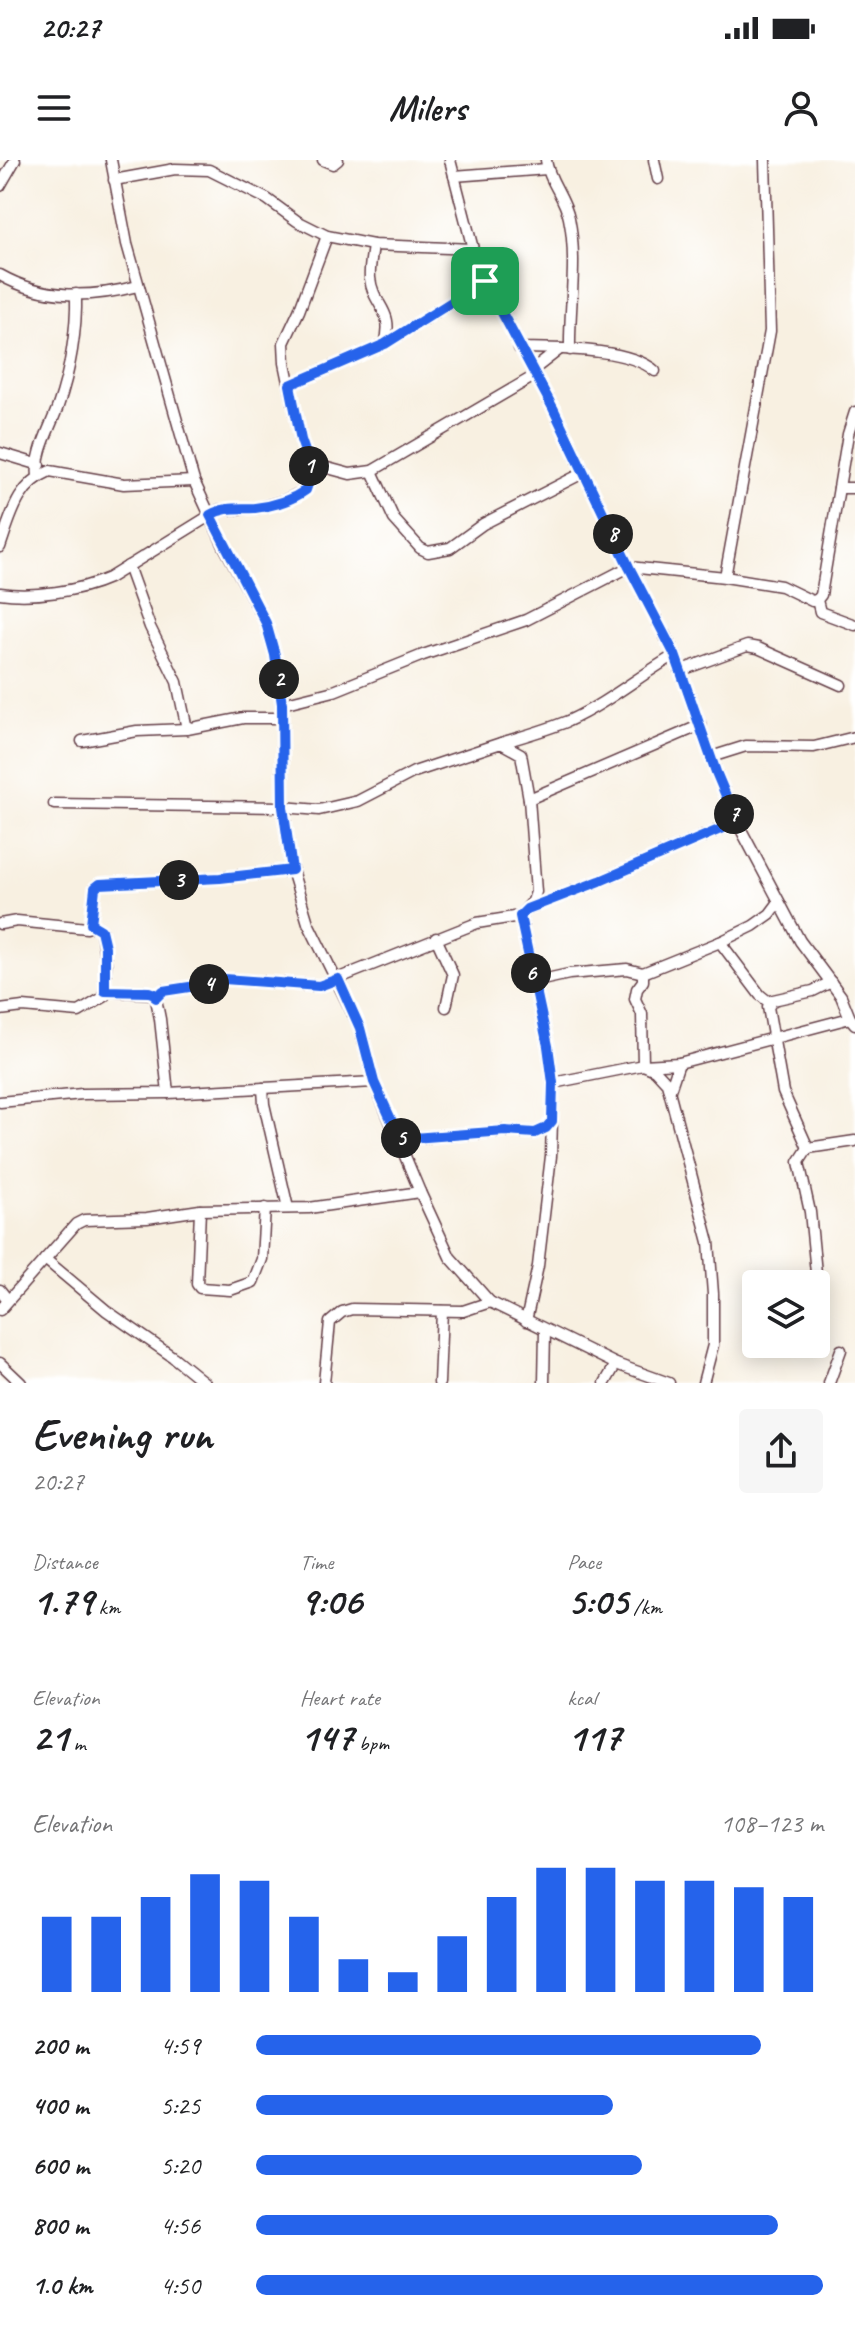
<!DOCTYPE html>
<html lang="en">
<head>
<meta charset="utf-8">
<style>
  :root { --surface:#fff; --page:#f6f6f6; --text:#202124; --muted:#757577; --accent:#2563eb }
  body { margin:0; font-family:Caveat,sans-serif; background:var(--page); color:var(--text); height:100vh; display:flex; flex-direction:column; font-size:30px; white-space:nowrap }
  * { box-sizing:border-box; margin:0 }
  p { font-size:26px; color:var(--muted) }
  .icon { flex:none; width:44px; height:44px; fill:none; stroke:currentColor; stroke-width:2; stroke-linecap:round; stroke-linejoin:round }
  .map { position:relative; height:1223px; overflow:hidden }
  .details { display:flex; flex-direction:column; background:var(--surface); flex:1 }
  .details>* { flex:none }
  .fabs { position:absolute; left:742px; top:1110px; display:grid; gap:16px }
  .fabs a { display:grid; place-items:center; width:88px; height:88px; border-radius:8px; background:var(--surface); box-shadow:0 4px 20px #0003; font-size:40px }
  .pin { position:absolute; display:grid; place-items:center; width:68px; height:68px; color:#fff; margin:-34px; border-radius:16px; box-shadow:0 4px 12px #0006 }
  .km { position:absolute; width:40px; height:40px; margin:-20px; border-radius:50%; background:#222; color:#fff; font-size:22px; line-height:40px; text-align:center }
  .round { display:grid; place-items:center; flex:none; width:84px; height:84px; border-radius:8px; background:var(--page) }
  .headline { display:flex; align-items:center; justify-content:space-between; height:136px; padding:0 32px }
  h1 { font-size:44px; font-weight:800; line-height:60px }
  .figures { display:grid; grid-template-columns:repeat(3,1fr); gap:12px; height:136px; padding:8px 32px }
  .figures div { display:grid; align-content:center }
  .figures b { font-size:40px; font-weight:800 }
  .figures small { font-size:22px; font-weight:400 }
  .figures p { font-size:22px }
  .chart { height:224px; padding:16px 32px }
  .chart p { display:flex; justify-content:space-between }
  .chart svg { width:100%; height:144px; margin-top:8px; stroke:var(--accent); stroke-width:6 }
  ul { padding:0 32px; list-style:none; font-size:26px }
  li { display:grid; grid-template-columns:128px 96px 1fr; align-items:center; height:60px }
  li i { height:20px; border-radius:10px; background:var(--accent) }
  .status { display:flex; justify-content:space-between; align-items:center; height:56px; padding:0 40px; background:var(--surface); direction:ltr }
  .status svg { height:22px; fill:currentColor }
  header { display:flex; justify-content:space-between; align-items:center; height:104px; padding:0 32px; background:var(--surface); font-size:36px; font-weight:800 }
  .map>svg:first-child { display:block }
</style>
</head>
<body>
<div class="status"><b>20:27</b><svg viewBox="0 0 49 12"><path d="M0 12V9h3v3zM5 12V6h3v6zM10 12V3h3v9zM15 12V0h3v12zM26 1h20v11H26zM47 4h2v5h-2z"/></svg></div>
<header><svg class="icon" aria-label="menu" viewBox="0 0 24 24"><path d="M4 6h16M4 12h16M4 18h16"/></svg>Milers<svg class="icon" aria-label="person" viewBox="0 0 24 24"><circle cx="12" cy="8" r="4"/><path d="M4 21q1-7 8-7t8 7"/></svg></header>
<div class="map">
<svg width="855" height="1223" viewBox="0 0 855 1223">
  <rect width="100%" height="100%" fill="#fff"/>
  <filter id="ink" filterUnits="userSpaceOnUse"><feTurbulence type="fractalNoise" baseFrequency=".0125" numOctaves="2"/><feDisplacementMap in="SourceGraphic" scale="16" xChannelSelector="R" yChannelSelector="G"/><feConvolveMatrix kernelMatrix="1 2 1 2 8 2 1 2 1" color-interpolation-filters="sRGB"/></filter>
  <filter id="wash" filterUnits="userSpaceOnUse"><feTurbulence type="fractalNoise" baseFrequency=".006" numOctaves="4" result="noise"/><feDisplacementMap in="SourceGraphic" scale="32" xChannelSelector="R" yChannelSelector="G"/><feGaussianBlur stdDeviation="1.8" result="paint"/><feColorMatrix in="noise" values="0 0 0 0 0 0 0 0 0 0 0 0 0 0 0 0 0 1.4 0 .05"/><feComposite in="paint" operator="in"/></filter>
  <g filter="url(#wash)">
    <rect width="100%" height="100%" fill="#f8f0e1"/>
  </g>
  <g filter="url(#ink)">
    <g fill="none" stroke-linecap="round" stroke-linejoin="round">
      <g stroke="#643e46" stroke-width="13">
        <g id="street">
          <path d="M111 0 127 84 194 321 225 388 266 463 275 495 282 544 283 647 292 710 308 763 360 868 374 922 420 1032 450 1097 490 1142 616 1204 669 1223"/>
          <path d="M323 0 333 4 338 0"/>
          <path d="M450 0 473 89 485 121 553 248 629 407 675 495 716 612 737 662 800 781 841 836 850 858 855 864"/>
          <path d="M546 0C548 20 565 37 569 58 578 101 569 146 570 190"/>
          <path d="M654 0 658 19"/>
          <path d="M454 16 547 9"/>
          <path d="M114 20 175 9 209 10 267 39 297 61 327 76 373 85 473 89"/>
          <path d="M0 26 15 0"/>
          <path d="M373 85C372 96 369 107 370 118 373 147 395 149 385 184"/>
          <path d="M0 115C44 140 91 138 138 126"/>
          <path d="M519 188C556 189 628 187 655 211"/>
          <path d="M533 210 560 189"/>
          <path d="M290 225 385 184 485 121"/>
          <path d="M855 252 848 274 821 435 817 440 820 452 855 465"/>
          <path d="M0 293 40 305"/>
          <path d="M309 303 350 314 372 311 536 215"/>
          <path d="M372 311 394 359 420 388 428 392 450 388 483 364 583 313"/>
          <path d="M38 317C35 293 50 269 58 246 70 212 77 170 76 134"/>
          <path d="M839 328H855"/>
          <path d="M0 387C11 356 17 325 50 311L124 324 194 321"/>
          <path d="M128 406 150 467 177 522 187 569"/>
          <path d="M725 417 770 171 765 0"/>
          <path d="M0 433C32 438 80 431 109 418L219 350 258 348 283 341 306 330 311 315 309 303 301 280 285 203 284 183 299 151 327 76"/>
          <path d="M682 510 747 486 758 488 841 525"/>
          <path d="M282 544 334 531 423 495 526 460 629 407 725 417 781 426 812 441 817 440"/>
          <path d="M82 581 137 571 187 569 243 558H282"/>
          <path d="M501 583C524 576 546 570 568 561 606 544 639 516 675 495"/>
          <path d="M711 597 746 586 814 587 855 577"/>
          <path d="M529 639 701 565"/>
          <path d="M54 644 283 647 319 650 358 641 414 612 501 583 521 594 529 639 536 732 533 741 520 756 477 763 319 826 224 819 209 824 163 831 156 838"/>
          <path d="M529 748 600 721 737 662"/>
          <path d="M520 756 548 886 553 923 551 996 538 1106 526 1161"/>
          <path d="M0 764 17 761 87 768 91 764 95 728 100 724 220 718 292 710"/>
          <path d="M436 778 453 815 446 847"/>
          <path d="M720 782 760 835 770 843"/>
          <path d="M643 813V821L637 829 635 839 642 854 643 905"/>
          <path d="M533 822 569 814 627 809 643 813 720 782 753 766 770 754 779 742"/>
          <path d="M105 831 155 834 160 859 168 933"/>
          <path d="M0 850 23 847 79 852 104 837 106 803 101 770 91 764"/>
          <path d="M643 905 655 910 667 923 709 1082 713 1134V1185L703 1223"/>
          <path d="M553 923 643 905 679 903 850 858"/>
          <path d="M263 928 264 944 288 1048"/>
          <path d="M670 930 679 903"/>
          <path d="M0 942 82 934 168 933 374 922"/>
          <path d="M400 979 505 971 535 973 546 968 552 961"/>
          <path d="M808 988 783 932 768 847 773 840 813 831 831 822"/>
          <path d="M200 1050 197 1124 200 1128 230 1130 253 1122 262 1099 265 1048"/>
          <path d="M45 1099 107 1151 173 1197 205 1223"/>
          <path d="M817 1123 810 1052 799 1002 808 988 855 981"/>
          <path d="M0 1130 8 1140"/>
          <path d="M0 1150 76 1064 84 1060 147 1058 200 1050 309 1048 420 1032"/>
          <path d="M0 1203 21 1223"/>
          <path d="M324 1223 330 1162 342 1152 352 1149 463 1151 490 1142"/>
          <path d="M439 1223 442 1151"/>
          <path d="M544 1223 545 1170"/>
          <path d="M605 1223 616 1204"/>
          <path d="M829 1223 841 1190"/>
        </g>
      </g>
      <use href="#street" stroke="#fff" stroke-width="10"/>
    </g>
  </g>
  <g fill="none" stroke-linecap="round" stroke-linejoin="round" filter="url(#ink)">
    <g stroke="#fff" stroke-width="16">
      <path id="route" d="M485 121 553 248 629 407 675 495 716 612 737 662 600 721 527 749 520 756 548 886 553 923 552 961 546 968 535 973 505 971 400 979 374 922 360 868 338 819 319 826 224 819 209 824 163 831 156 838 155 834 149 832 105 831V787L101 770 91 764 95 728 100 724 220 718 292 710 283 647 282 544 275 495 266 463 210 355C225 346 239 349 255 348 272 346 292 340 306 330L311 315 309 303 301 280 290 225 385 184Z"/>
    </g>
    <use href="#route" stroke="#2563eb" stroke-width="10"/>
  </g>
</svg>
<div class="fabs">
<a><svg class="icon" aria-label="layers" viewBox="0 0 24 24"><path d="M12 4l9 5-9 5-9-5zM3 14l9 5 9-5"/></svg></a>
</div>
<div class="pin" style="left:485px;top:121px;background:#1e9e55"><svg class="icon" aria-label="arrive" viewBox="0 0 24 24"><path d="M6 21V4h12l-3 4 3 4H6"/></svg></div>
<b class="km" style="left:309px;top:306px">1</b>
<b class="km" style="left:279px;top:519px">2</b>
<b class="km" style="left:179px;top:720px">3</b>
<b class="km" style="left:209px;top:824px">4</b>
<b class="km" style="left:401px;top:978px">5</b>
<b class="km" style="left:531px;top:813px">6</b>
<b class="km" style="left:734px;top:654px">7</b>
<b class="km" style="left:613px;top:374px">8</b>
</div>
<section class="details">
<div class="headline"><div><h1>Evening run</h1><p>20:27</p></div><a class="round"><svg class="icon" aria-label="share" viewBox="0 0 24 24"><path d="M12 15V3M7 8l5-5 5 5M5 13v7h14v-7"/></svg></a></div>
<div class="figures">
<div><p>Distance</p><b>1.79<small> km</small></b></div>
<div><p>Time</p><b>9:06</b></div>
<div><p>Pace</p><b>5:05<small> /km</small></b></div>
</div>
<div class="figures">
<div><p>Elevation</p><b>21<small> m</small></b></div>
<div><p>Heart rate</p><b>147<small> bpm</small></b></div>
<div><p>kcal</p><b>117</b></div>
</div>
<div class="chart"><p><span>Elevation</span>108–123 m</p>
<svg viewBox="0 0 160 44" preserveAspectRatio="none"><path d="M5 44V21M15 44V21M25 44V15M35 44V8M45 44V10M55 44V21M65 44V34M75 44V38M85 44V27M95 44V15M105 44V6M115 44V6M125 44V10M135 44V10M145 44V12M155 44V15"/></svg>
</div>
<ul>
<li><b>200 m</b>4:59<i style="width:89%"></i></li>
<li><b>400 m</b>5:25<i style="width:63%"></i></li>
<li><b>600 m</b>5:20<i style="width:68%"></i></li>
<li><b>800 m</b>4:56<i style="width:92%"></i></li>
<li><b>1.0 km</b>4:50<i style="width:100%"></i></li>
</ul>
</section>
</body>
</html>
